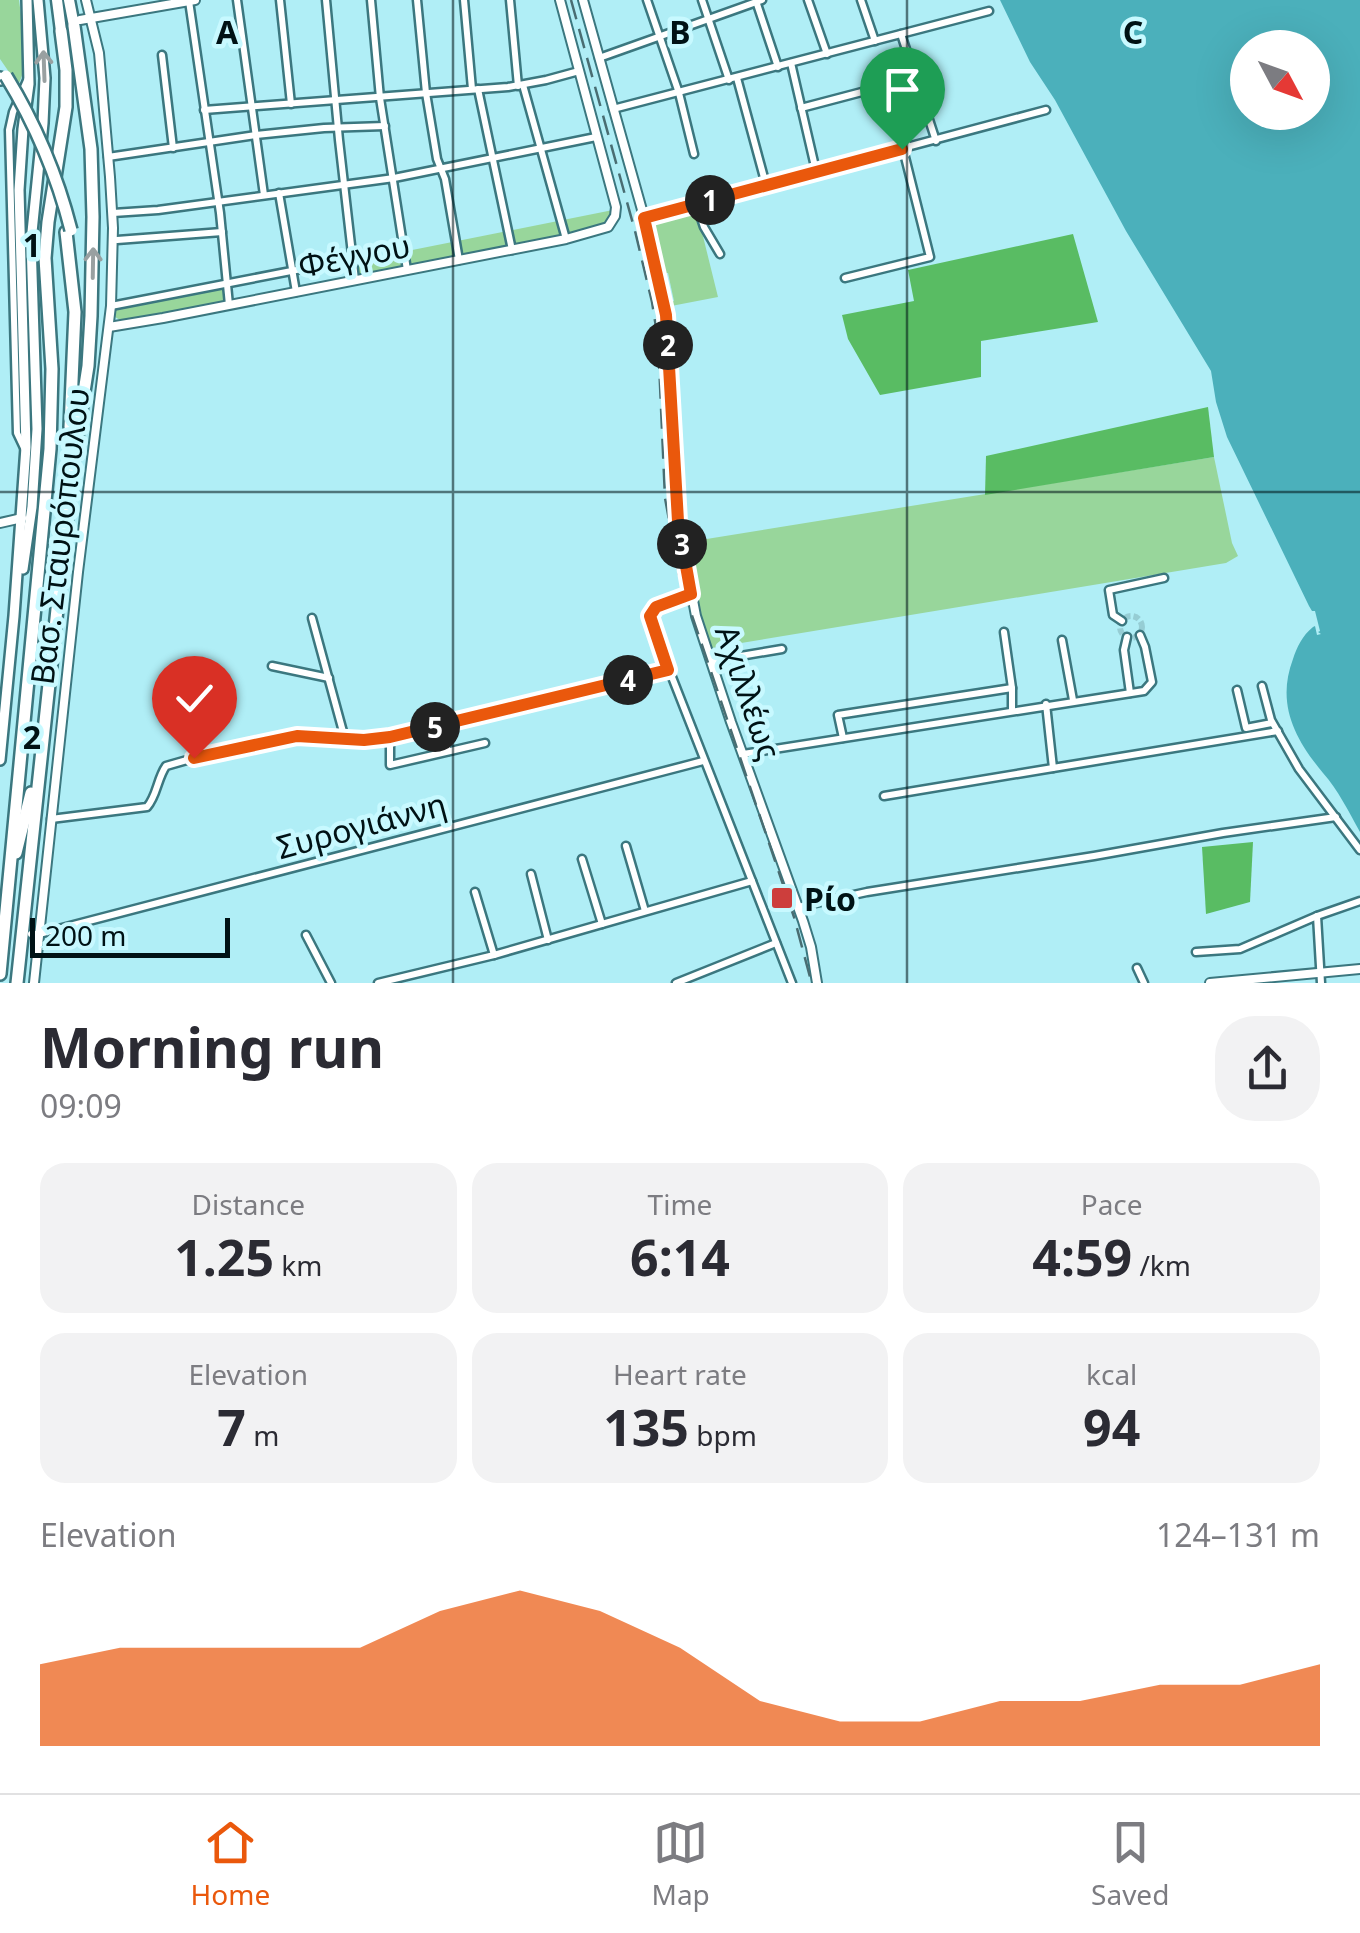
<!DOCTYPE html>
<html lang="en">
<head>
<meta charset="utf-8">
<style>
  :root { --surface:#fff; --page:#f2f2f3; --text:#2b2b33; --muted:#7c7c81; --line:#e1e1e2; --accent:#ea580c }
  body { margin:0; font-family:"Noto Sans",sans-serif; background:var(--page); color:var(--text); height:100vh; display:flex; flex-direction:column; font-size:38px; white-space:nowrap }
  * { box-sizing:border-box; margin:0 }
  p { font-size:32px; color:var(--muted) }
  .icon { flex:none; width:55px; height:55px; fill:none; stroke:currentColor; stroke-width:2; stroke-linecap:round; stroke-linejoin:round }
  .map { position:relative; height:983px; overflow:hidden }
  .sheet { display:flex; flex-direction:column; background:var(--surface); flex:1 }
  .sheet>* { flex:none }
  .needle { width:65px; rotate:131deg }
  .tools { position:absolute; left:1230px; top:30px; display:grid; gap:20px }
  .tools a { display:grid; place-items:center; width:100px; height:100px; border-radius:50%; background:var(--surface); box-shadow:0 10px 40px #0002; font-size:50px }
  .scale { position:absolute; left:30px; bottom:25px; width:200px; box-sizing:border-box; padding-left:10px; border:5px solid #001215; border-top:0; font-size:28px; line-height:35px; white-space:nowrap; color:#001215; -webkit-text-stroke:8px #c8f9ff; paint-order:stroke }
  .pin { position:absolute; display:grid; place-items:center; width:85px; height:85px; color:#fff; margin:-102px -42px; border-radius:50% 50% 50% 0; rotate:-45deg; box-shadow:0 0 10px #0007 }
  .pin .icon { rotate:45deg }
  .km { position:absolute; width:50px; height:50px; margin:-25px; border-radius:50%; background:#222; color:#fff; font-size:28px; line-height:50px; text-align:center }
  .round { display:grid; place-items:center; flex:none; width:105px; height:105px; border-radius:40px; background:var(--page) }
  .head { display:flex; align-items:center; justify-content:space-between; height:170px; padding:0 40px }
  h1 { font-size:55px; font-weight:700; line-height:75px }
  .figures { display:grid; grid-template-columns:repeat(3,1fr); gap:15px; height:170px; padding:10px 40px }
  .figures div { display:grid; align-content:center; border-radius:25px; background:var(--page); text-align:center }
  .figures b { font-size:50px; font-weight:700 }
  .figures small { font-size:28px; font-weight:400 }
  .figures p { font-size:28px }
  .chart { height:280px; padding:20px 40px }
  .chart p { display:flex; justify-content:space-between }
  .chart svg { width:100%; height:180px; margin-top:10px; fill:var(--accent); opacity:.7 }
  .dock { display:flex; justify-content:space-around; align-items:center; height:140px; border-top:2px solid var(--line); background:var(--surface); font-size:28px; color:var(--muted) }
  .dock a { display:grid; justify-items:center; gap:5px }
  .dock .on { color:var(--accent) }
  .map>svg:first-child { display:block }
</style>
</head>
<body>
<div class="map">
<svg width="1360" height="983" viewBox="0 0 1360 983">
  <rect width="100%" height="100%" fill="#b0eef6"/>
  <g fill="#98d69b">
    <path d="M0 0H19C22 25 31 63 18 85L0 59Z"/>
    <path d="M696 208 718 297 666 307V303L674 301 668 273 659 274 650 220Z"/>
    <path d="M613 210 609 223 584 232 359 276 357 261Z"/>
    <path d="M223 286 224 302 120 320 115 317V307Z"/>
    <path d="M1214 457 1232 543 1238 556 1226 563 711 648 701 616 688 542Z"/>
  </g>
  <g fill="#59bc63">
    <path d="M1073 234 1098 322 981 341V377L880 395 848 339 842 315 914 301 908 270Z"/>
    <path d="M1208 407 1214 457 985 495 986 456Z"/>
    <path d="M1253 842 1250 902 1206 914 1202 847Z"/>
  </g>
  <path fill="#4bb0bb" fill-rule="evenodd" d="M1000 0H1360V832C1349 812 1338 790 1323 773 1295 739 1276 704 1293 659 1297 647 1302 636 1313 627L1315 626 1317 635 1321 634 1318 632 1320 631 1315 611H1312L1309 606 1227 437 1216 402 1211 371 1126 231 1055 100 1030 62ZM1248 48H1312V112H1248Z"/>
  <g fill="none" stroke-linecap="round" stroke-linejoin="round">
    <circle stroke="#96cdd4" stroke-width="6" stroke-dasharray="6 3" stroke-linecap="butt" cx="1131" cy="627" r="11"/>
    <g stroke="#3b777f" stroke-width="11">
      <g id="minor">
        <path d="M237 0 264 195"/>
        <path d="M280 0 291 104"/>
        <path d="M326 0 339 140 355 280"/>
        <path d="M371 0 380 98 407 270"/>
        <path d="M417 0 426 93 437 159 445 179 459 260"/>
        <path d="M464 0 472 89"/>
        <path d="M510 0 518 86"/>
        <path d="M647 0 679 93 694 154"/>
        <path d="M702 0 729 80"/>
        <path d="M808 0 827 54"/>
        <path d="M861 0 875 41"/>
        <path d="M189 1 220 213 229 305"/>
        <path d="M756 1 778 67"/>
        <path d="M901 34 936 141"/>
        <path d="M162 55 173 148"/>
        <path d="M599 58 762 0"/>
        <path d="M791 63 816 171"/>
        <path d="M737 78 766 185"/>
        <path d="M523 85 566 239"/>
        <path d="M478 89 512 250"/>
        <path d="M801 108 915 78"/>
        <path d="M613 109 989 11"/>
        <path d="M204 110 508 87 546 80 579 71"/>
        <path d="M108 157 256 135 324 128 385 126"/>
        <path d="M279 193 296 292"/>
        <path d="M696 203 704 227 720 254"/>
        <path d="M113 213 158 210 394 178 596 137"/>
        <path d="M644 217 1046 110"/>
        <path d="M117 240 222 232"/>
        <path d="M845 278 930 257 903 149"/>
        <path d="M111 306 353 259"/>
        <path d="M26 452 17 433 9 130 13 112 29 76"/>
        <path d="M691 594C675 599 650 602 650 621L792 983"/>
        <path d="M312 618 345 739"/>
        <path d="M1122 621 1113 615 1109 590 1164 578"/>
        <path d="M1004 632 1012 688V710"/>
        <path d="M1127 637 1124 650 1130 693"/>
        <path d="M1062 640 1073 700"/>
        <path d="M711 661 782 649"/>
        <path d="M272 666 329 678"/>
        <path d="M1262 686 1271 720 1299 769 1360 850"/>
        <path d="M1237 690 1246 728 1272 723"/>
        <path d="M1046 704 1053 768 1278 731"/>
        <path d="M439 726 448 751"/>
        <path d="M390 737V765L485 743"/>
        <path d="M843 738 838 715 1012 688"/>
        <path d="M743 754 1144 691 1152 682 1145 647 1140 635"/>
        <path d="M884 796 1053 768"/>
        <path d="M51 819 147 807C157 796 157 779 166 766L215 752 297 736 356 740 390 737 668 670"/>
        <path d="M626 846 645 911"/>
        <path d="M582 859 602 924"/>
        <path d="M531 874 548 940"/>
        <path d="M475 892 494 955"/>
        <path d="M798 907 867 892 1094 856 1223 833 1336 817"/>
        <path d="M1317 916 1321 983"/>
        <path d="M31 934H39L703 761"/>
        <path d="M306 935 331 983"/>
        <path d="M1196 952 1240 949 1317 916 1360 901"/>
        <path d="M1137 968 1144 983"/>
        <path d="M378 983 494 955 752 881"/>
        <path d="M676 983 776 943"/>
      </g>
    </g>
    <g stroke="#3b777f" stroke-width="12">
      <g id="tertiary">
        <path d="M583 0 644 217 664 300 678 521 696 616 731 722 803 921 811 947 817 983"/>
        <path d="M80 20 195 0"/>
        <path d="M109 327 163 318 566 239 608 227 615 216 616 207 560 0"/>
        <path d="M0 523 22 518"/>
        <path d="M34 983 78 572 111 306 113 228 110 177 99 53 86 0"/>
        <path d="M1210 983 1360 969"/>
      </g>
    </g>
    <g stroke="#3b777f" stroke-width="14">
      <g id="primary">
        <path d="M23 569 32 507 37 429 31 242 43 123 45 78 38 0"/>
        <path d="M0 760 14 616 26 447 19 190 23 129 29 84 27 0"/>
      </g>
    </g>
    <g stroke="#3b777f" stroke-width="15">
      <g id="trunk">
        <path d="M57 0 61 31"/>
        <path d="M69 0 74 26"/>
      </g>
    </g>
    <g stroke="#3b777f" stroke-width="16">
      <g id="motorway">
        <path d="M0 78 1 79"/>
        <path d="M66 232 75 312 70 427"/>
        <path d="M16 853 31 793"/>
        <path d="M0 974 50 449 52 369 45 258 48 222 66 107V70L61 31"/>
        <path d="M17 983 72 469 88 366 91 316 93 217 91 149 74 26"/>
      </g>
    </g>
    <use href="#minor" stroke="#fff" stroke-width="6"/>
    <use href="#tertiary" stroke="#fff" stroke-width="8"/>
    <use href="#primary" stroke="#fff" stroke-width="9"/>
    <use href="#trunk" stroke="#fff" stroke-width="10"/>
    <use href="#motorway" stroke="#fff" stroke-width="11"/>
    <path stroke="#496d72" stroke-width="2.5" stroke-dasharray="20 10" stroke-linecap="butt" d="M571 0 635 231 652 302 658 340 665 498 680 580 794 917 810 977"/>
    <g stroke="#3b777f" stroke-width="16" stroke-linecap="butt">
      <path id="motorway-bridge" d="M6 76C36 125 57 175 71 230"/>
    </g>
    <use href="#motorway-bridge" stroke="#fff" stroke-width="11"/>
  </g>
  <defs><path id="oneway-shaft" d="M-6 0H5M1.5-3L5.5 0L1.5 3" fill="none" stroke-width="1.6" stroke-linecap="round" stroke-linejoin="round" transform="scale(2.5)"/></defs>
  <g stroke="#99a0a1">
    <use href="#oneway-shaft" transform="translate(44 66) rotate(-92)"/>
    <use href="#oneway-shaft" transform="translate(93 263) rotate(-89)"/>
  </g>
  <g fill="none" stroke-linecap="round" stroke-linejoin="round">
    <g stroke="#fff" stroke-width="20">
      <path id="route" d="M194 758 297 736 364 740 390 737 668 670 650 616 656 607 691 594 678 521 666 315 644 218 902 149"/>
    </g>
    <use href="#route" stroke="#ea580c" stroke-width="12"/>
  </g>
  <path fill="none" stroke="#001215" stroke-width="2.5" stroke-opacity="0.55" d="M453 0V983M907 0V983M0 492H1360"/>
  <rect fill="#cd3e3c" stroke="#c8f9ff" stroke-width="4" x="770" y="886" width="24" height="24" rx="5"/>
  <g text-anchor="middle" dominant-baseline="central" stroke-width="9" stroke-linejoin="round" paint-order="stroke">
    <g font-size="32" fill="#001215" stroke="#c8f9ff">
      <text transform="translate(354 255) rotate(-11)">Φέγγου</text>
      <text transform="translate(59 536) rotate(-83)">Βασ. Σταυρόπουλου</text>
      <text transform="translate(749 692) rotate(71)">Αχιλλέως</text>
      <text transform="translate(361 825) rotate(-15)">Συρογιάννη</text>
    </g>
    <g font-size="32" font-weight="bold" fill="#001215" stroke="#c8f9ff" text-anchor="start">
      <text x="804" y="898">Ρίο</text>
    </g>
  </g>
  <g font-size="32" text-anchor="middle" font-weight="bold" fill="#001215" stroke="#c8f9ff" stroke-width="9" stroke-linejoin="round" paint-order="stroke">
    <text x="227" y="44">A</text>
    <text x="680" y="44">B</text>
    <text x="1133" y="44">C</text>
    <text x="32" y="257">1</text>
    <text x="32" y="749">2</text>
  </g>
</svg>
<div class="tools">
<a><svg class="needle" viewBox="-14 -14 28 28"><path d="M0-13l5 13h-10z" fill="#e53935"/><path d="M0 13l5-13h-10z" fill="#7c7c81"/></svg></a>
</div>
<div class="scale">200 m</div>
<div class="pin" style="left:902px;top:149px;background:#1e9e55"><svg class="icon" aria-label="arrive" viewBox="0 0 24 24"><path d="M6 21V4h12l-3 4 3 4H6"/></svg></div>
<div class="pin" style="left:194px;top:758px;background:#d93025"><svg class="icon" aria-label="check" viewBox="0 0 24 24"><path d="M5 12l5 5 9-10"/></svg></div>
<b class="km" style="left:710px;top:200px">1</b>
<b class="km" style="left:668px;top:345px">2</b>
<b class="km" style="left:682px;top:544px">3</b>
<b class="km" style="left:628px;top:680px">4</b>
<b class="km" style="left:435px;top:727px">5</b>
</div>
<section class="sheet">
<div class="head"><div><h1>Morning run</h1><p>09:09</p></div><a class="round"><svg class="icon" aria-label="share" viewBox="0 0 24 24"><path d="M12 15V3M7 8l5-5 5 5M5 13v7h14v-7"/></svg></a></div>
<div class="figures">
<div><p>Distance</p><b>1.25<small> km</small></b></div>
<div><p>Time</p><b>6:14</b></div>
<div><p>Pace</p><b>4:59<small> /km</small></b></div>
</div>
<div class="figures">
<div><p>Elevation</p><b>7<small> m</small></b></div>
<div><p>Heart rate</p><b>135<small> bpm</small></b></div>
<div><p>kcal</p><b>94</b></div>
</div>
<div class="chart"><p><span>Elevation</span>124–131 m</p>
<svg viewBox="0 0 160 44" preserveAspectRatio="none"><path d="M0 44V24L10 20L20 20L30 20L40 20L50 11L60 6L70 11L80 20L90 33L100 38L110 38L120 33L130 33L140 29L150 29L160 24V44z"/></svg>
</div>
</section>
<nav class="dock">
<a class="on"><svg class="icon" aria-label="home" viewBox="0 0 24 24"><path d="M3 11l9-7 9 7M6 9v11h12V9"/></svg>Home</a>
<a><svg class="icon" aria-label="map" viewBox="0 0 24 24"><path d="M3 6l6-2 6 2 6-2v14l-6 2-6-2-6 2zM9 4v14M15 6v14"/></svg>Map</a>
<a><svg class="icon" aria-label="saved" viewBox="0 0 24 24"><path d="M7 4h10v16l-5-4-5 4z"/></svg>Saved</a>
</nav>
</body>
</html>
